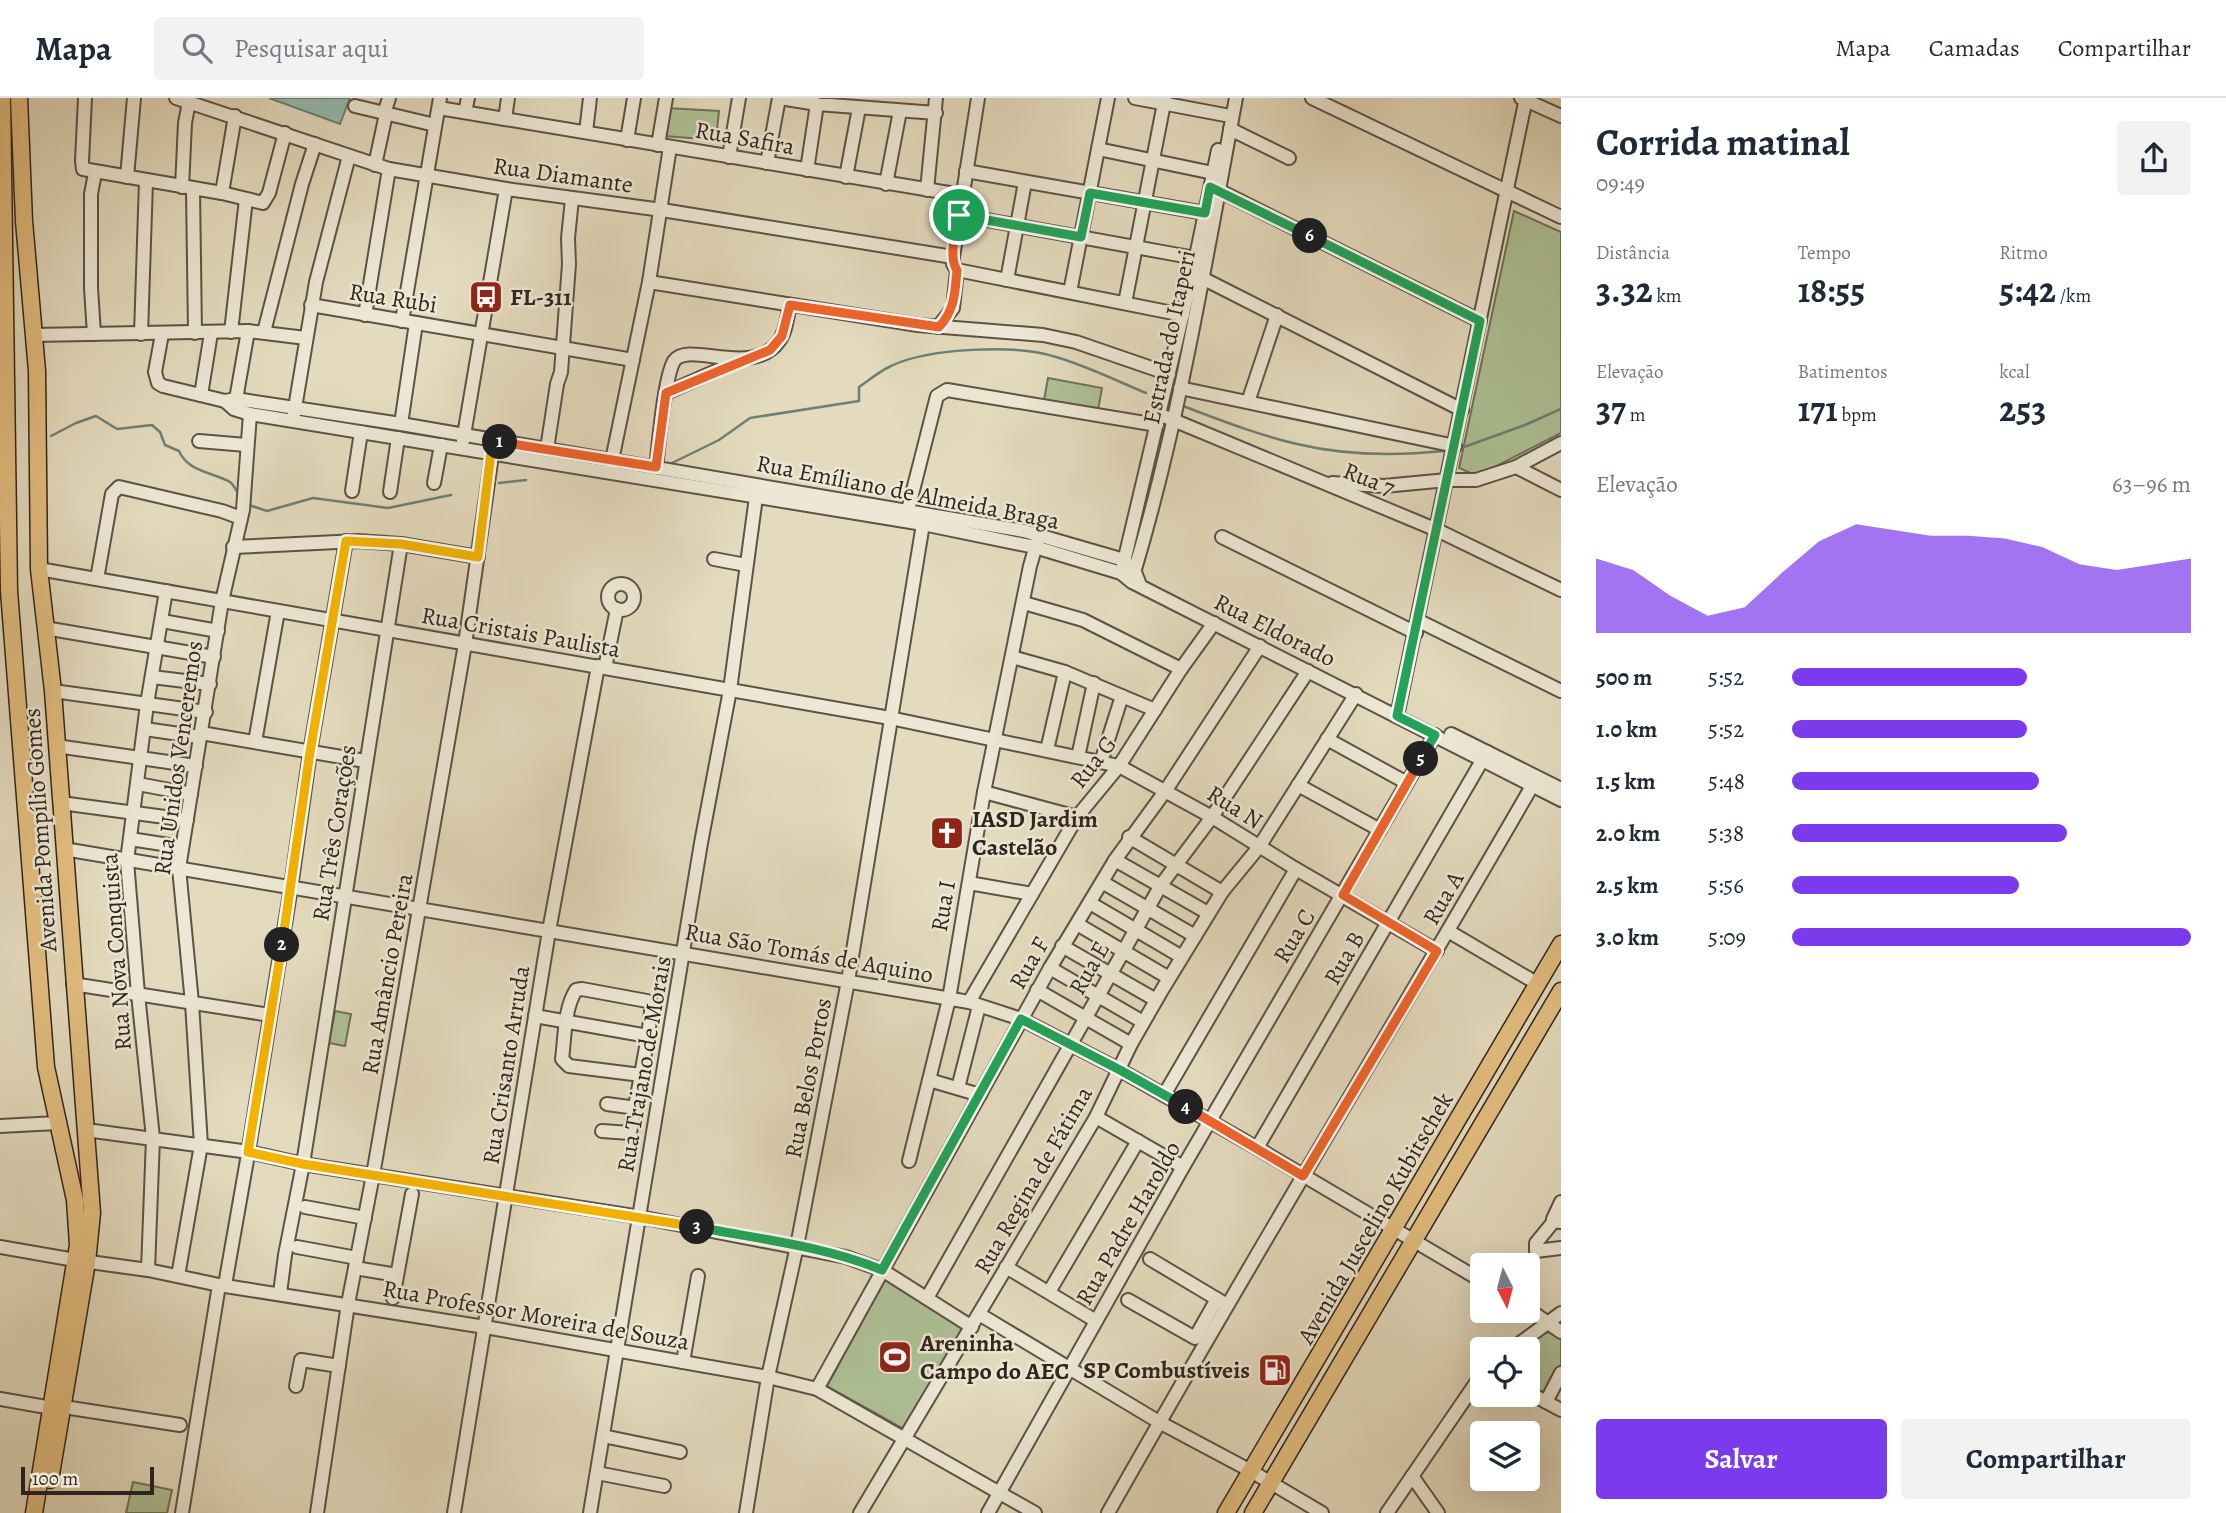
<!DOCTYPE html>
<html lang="pt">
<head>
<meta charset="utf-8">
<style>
  :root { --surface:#fff; --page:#f2f2f3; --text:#1f2937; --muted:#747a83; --line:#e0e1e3; --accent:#7c3aed }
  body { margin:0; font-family:Alegreya,serif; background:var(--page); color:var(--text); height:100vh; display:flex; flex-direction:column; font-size:26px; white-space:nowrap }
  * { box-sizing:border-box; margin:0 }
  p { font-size:23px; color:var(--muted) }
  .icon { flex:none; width:38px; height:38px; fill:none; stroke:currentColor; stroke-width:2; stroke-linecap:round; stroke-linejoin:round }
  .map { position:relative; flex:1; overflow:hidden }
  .details { display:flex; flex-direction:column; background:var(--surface); width:665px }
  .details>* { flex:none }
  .needle { width:46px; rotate:174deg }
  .controls { position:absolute; left:1470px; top:1155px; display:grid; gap:14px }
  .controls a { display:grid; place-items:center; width:70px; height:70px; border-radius:7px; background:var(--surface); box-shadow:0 7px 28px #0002; font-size:35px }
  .scale { position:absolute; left:21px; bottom:18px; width:133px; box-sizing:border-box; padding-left:7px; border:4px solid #30251e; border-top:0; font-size:19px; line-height:24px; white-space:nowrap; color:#30251e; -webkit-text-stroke:5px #ede8d5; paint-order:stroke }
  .pin { position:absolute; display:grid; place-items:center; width:60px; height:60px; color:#fff; margin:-30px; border:4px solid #fff; border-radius:50%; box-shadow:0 2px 7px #0007 }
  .km { position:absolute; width:35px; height:35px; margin:-18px; border-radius:50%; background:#222; color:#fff; font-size:19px; line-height:35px; text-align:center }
  .round { display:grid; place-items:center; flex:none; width:74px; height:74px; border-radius:7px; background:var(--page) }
  .overview { display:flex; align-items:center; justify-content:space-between; height:119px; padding:0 35px }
  h1 { font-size:38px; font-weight:700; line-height:52px }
  .stats { display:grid; grid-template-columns:repeat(3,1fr); gap:10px; height:119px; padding:7px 35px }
  .stats div { display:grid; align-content:center }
  .stats b { font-size:35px; font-weight:700 }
  .stats small { font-size:19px; font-weight:400 }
  .stats p { font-size:19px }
  .chart { height:196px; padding:14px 35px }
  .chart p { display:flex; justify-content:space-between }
  .chart svg { width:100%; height:126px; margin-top:7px; fill:var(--accent); opacity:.7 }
  .primary-button { display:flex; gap:14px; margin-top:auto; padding:14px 35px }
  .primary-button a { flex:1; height:80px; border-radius:7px; background:var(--accent); color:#fff; font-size:28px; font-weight:700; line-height:80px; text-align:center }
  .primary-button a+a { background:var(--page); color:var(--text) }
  ul { padding:0 35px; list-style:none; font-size:23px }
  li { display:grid; grid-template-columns:112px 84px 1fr; align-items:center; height:52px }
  li i { height:18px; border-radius:9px; background:var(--accent) }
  header { display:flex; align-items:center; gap:42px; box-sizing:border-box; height:98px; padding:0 35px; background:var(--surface); border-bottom:2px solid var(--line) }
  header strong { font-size:33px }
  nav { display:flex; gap:38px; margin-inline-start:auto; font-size:24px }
  .search { width:490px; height:63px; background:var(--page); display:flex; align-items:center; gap:18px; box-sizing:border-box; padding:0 24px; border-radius:7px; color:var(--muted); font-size:26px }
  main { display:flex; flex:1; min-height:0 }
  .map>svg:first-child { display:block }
</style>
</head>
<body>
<header>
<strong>Mapa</strong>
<div class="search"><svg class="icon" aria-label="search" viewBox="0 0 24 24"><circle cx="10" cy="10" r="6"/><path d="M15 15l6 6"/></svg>Pesquisar aqui</div>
<nav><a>Mapa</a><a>Camadas</a><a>Compartilhar</a></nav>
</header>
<main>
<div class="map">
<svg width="1561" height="1415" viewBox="0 0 1561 1415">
  <rect width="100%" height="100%" fill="#e4dbbe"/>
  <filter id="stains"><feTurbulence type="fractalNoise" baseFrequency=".00286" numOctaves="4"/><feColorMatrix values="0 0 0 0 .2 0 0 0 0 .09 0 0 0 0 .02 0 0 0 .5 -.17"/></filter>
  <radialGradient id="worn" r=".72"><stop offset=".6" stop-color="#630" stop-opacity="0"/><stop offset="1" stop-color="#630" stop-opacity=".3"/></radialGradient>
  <g fill="#aec196" stroke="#6f735a" stroke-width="2">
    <path d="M667 10 719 13 716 42 664 38Z"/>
    <path d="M1514 113 1561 134V335L1477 378 1459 370Z"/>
    <path d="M1048 280 1102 290 1098 312 1044 302Z"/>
    <path d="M335 913 351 916 345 948 329 945Z"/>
    <path d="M885 1182 964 1229 904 1331 827 1288Z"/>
    <path d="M1551 1234 1561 1240V1266L1546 1293 1541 1295 1528 1288V1251H1519L1543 1235Z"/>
    <path d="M133 1384 172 1392 167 1415H126Z"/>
  </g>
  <path fill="#95bbb0" stroke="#6d7f76" stroke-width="2" d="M269 0H350L340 26Z"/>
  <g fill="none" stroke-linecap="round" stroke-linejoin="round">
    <g stroke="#6d7f76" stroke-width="2.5">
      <path d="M1183 308C1220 322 1258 337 1297 346 1343 357 1395 358 1443 353"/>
      <path d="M51 338 76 325 96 318 117 331 152 327 160 334 165 347 179 353C188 374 212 374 230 384 234 387 236 393 240 397"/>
      <path d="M1464 349 1525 327 1561 311"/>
      <path d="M672 365 719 342 750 320 859 303V289C869 282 880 273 891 268 928 250 1017 246 1056 259 1087 268 1117 283 1146 295"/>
      <path d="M499 385 526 382"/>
      <path d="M249 407 267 413 313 400 388 410 451 397"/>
    </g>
    <g stroke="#5d5246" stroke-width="16">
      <g id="minor">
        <path d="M85 0 82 63 83 71 222 95 263 105 269 95 285 35"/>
        <path d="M176 0 389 71 506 91 662 112 953 159"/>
        <path d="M780 0 817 6 936 15"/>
        <path d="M978 0 953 159V166L957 172 1183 217"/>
        <path d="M1135 0 1225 17"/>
        <path d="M1312 0 1561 119"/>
        <path d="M1521 0 1561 18"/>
        <path d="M355 8 435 27"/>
        <path d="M439 10 961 97"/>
        <path d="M465 14 468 0"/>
        <path d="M384 16 389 0"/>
        <path d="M505 21 508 0"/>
        <path d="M1230 31 1289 60"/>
        <path d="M586 34 590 0"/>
        <path d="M627 42 634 0"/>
        <path d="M658 47 666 0"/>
        <path d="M1098 51 1213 75"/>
        <path d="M729 59 739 0"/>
        <path d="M767 65 779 0"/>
        <path d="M375 67 386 16"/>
        <path d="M807 72 817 6"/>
        <path d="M966 73 1205 115"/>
        <path d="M127 79 134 0"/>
        <path d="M846 79 859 10"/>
        <path d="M886 86 900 13"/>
        <path d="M182 89 185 25 189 4"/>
        <path d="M1214 90 1480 223"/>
        <path d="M193 92 195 235"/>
        <path d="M927 92 936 0"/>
        <path d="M222 95 235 18"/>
        <path d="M959 117 1190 159"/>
        <path d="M1204 181 1462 312"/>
        <path d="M1007 182 1025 84"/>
        <path d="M649 184 918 227 1043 237 1076 244 1169 276"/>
        <path d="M1070 194 1108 0"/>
        <path d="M1125 205 1165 0"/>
        <path d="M311 207 633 262"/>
        <path d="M365 217 389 71"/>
        <path d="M402 223 440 0"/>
        <path d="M938 229 953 210 957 172"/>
        <path d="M231 234 246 101"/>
        <path d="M264 234 302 86 315 46"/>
        <path d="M94 236 91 190V96L95 75"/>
        <path d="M141 236 146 83"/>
        <path d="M162 236 155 274 158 285 163 288 225 303 236 301 401 326 1024 433 1124 462 1135 474 1140 487"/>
        <path d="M34 237 248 233 306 240"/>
        <path d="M1180 290 1455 348"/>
        <path d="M666 295 741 262"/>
        <path d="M201 297 211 235"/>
        <path d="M225 303 234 311 250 316 923 426 1035 449 1121 475 1132 484 1561 702"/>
        <path d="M1248 304 1277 217"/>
        <path d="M235 307 248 233"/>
        <path d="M294 316 316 184 349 58"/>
        <path d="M1166 319 1437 432 1561 492"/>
        <path d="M401 326 416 225"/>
        <path d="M199 343 246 347"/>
        <path d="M463 343 506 91"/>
        <path d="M547 351 557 286 561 274 569 166 568 140 572 101"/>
        <path d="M611 367 649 184 670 49"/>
        <path d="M656 369C659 346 664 280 674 263 688 242 752 281 779 243 786 234 787 219 790 207"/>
        <path d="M1516 369 1561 392"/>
        <path d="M434 385 441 347"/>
        <path d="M1332 385 1384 388 1447 382H1476L1516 369 1561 345"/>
        <path d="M352 393 361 334"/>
        <path d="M390 394 398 340"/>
        <path d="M908 412 937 298 947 292 1157 327"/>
        <path d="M1222 439 1416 535"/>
        <path d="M233 449 358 443 401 446 478 459"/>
        <path d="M714 461 746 467"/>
        <path d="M1123 468 1193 173 1218 52"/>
        <path d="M39 471 890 620 1119 668 1212 719 1296 771 1437 853"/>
        <path d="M1133 478C1180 322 1206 160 1236 0"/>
        <path d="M97 481 112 396 119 389 222 413 241 420"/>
        <circle cx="621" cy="499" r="13"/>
        <path d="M1024 505 1083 522 1181 571"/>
        <path d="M162 523 218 533"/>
        <path d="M1419 523 1561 593"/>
        <path d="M45 530 214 559"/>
        <path d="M1012 559 1065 574 1155 612"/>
        <path d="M605 570 617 511"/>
        <path d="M152 579 210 586"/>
        <path d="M53 593 206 614"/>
        <path d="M1397 618 1526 0"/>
        <path d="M145 631 200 639"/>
        <path d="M201 635 365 663"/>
        <path d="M1451 636 1561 691"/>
        <path d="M1327 641 1407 685"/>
        <path d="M255 644 278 513"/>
        <path d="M56 648 196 668"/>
        <path d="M1047 652 1065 574"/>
        <path d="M1078 659 1094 585"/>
        <path d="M1101 664 1122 598"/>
        <path d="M138 686 191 696"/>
        <path d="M1298 687 1380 732"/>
        <path d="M984 694 1077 719"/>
        <path d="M61 705 187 722"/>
        <path d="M1129 739 1222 794"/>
        <path d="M130 741 182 749"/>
        <path d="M64 751 969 904 1021 921 1120 972 1257 1050 1482 1183"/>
        <path d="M1115 762 1208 815"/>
        <path d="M1102 784 1195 838"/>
        <path d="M969 785 1032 796"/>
        <path d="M1090 805 1182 859"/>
        <path d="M1077 826 1169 880"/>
        <path d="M1448 833 1538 886"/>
        <path d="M1062 848 1156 902"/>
        <path d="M1050 870 1143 924"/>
        <path d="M73 886 270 917"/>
        <path d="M1037 892 1131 946"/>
        <path d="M969 904 1077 719 1119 668 1181 571 1214 525"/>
        <path d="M535 918 648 938 641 977 569 968 562 961C565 939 564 911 576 892L582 891 647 903 652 906 648 938"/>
        <path d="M929 982 980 997"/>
        <path d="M958 990 979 908"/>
        <path d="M1164 997 1296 771"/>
        <path d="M607 1006 636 1010"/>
        <path d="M1096 1019 1183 1069"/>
        <path d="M0 1028 57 1025"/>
        <path d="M86 1032 249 1054 303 1066 640 1119 846 1159 882 1172 972 1229"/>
        <path d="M602 1033 630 1035 641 977"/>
        <path d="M1257 1050 1487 654"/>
        <path d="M909 1063 949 901 984 694 1030 468 1037 444"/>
        <path d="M305 1109 365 1120"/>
        <path d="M1554 1123 1536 1145V1153L1561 1150"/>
        <path d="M1561 1124 1554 1123 1553 1121 1561 1104"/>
        <path d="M0 1149 75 1162 148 1172 219 1187 485 1229 768 1279 817 1291 1035 1415"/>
        <path d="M297 1149 357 1160"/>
        <path d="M1150 1161 1222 1204"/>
        <path d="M1006 1169 1096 1223"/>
        <path d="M355 1170 397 1177"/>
        <path d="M148 1172 153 1040 138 896 127 763 147 606 166 493"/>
        <path d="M178 1178 201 1047 192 905 179 770 222 503 243 412 250 316"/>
        <path d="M225 1187 247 1062 291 789 310 654 346 443"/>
        <path d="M1049 1194 1138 1043"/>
        <path d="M280 1195 285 1157 303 1066 401 446"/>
        <path d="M393 1200 412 1096"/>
        <path d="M927 1200 1161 787 1212 719 1308 573"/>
        <path d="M1128 1202 1195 1240 1217 1201"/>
        <path d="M1528 1211 1561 1234"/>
        <path d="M979 1216 1159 1324 1251 1373 1322 1415"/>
        <path d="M1512 1251 1561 1215"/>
        <path d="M683 1264 698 1178"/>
        <path d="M296 1288 301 1262 339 1268"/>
        <path d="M817 1291 1050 870 1115 762 1166 692 1260 548"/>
        <path d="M1528 1294 1561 1312"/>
        <path d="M0 1301 52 1310"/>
        <path d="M1546 1304 1561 1275"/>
        <path d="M64 1309 180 1327"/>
        <path d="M603 1338 680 1354"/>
        <path d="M597 1375 664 1388"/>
        <path d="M1412 1378 1438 1415"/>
        <path d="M182 1415 219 1187"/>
        <path d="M317 1415 348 1206 373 1077 465 546 494 343"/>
        <path d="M454 1415 549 833 598 568"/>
        <path d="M590 1415 701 745 730 592 756 399"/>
        <path d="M746 1415 768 1279 797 1148 848 883 923 426"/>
        <path d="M860 1415 1096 1019 1131 946 1162 892 1222 794 1259 749 1356 596"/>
        <path d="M988 1415 1183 1069 1435 637"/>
        <path d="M1108 1415C1246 1170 1392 931 1532 688"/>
        <path d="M1387 1415 1482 1276"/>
      </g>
    </g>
    <g stroke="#30251e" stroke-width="19">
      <g id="major">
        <path d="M2 0 9 493 46 969 75 1102 78 1147 34 1415"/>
        <path d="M19 0 24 123 37 273 39 471 53 593 92 1115 87 1164 50 1382"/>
        <path d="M1226 1415 1561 846"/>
        <path d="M1253 1415 1561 893"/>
      </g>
    </g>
    <use href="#minor" stroke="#ede8d5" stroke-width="12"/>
    <use href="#major" stroke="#e2be7f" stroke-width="16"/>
  </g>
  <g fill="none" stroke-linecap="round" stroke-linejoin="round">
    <g stroke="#fff" stroke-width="14">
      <path id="split-1" d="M500 344 656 369 666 295 770 252 782 238 790 207 939 229C955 212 955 194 957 172 948 159 956 133 959 117"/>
    </g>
    <g stroke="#fff" stroke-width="14">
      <path id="split-2" d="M282 847 310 654 346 443 401 446 478 459 491 355 494 343 500 344"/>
    </g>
    <g stroke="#fff" stroke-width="14">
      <path id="split-3" d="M282 847 248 1054 303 1066 697 1129"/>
    </g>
    <g stroke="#fff" stroke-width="14">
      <path id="split-4" d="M697 1129C759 1141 824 1148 882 1172L1021 921 1120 972 1186 1009"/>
    </g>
    <g stroke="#fff" stroke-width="14">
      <path id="split-5" d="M1186 1009 1303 1078 1437 853 1343 797 1421 661"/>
    </g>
    <g stroke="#fff" stroke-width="14">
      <path id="split-6" d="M1310 138 1480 223 1397 618 1435 637 1421 661"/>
    </g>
    <g stroke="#fff" stroke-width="14">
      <path id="split-7" d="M959 117 1081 139 1090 95 1205 115 1210 89 1310 138"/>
    </g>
    <use href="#split-1" stroke="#f0652b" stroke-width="9"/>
    <use href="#split-2" stroke="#f5b400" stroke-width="9"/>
    <use href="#split-3" stroke="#f5b400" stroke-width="9"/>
    <use href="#split-4" stroke="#22a559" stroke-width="9"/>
    <use href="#split-5" stroke="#f0652b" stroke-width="9"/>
    <use href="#split-6" stroke="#22a559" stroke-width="9"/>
    <use href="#split-7" stroke="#22a559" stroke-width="9"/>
  </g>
  <defs>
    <g id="bus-square" transform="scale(1.75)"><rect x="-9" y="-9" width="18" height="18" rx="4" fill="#8f2418" stroke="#ede8d5"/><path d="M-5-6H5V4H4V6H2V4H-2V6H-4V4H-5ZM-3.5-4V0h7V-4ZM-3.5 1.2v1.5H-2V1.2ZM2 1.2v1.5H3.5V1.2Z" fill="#fff"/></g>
    <g id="church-square" transform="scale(1.75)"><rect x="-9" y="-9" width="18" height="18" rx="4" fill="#8f2418" stroke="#ede8d5"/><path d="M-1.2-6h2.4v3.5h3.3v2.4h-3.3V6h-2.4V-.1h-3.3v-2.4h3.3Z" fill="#fff"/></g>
    <g id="stadium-square" transform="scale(1.75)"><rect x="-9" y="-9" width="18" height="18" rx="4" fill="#8f2418" stroke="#ede8d5"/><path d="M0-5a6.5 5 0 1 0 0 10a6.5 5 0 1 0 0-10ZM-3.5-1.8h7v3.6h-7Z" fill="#fff"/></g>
    <g id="fuel-square" transform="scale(1.75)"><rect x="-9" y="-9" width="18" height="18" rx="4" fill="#8f2418" stroke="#ede8d5"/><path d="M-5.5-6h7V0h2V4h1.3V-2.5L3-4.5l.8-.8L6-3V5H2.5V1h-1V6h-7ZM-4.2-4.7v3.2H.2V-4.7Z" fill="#fff"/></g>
  </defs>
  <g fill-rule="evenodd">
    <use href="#bus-square" x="486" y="199"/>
    <use href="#church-square" x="947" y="735"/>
    <use href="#stadium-square" x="895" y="1259"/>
    <use href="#fuel-square" x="1275" y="1272"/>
  </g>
  <g text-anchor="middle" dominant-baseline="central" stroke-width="5" stroke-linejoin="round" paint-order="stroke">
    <g font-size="24" fill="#30251e" stroke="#ede8d5">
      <text transform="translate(745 40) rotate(10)">Rua Safira</text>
      <text transform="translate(563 77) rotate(8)">Rua Diamante</text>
      <text transform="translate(393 200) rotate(9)">Rua Rubi</text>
      <text transform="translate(1169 239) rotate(-78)">Estrada do Itaperi</text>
      <text transform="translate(1369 381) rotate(22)">Rua 7</text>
      <text transform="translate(908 394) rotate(11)">Rua Emíliano de Almeida Braga</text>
      <text transform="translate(1275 532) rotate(27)">Rua Eldorado</text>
      <text transform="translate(521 534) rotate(10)">Rua Cristais Paulista</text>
      <text transform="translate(178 660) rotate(-82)">Rua Unidos Venceremos</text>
      <text transform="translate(1093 664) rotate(-52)">Rua G</text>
      <text transform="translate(1235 709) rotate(32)">Rua N</text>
      <text transform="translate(40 732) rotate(-94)">Avenida Pompílio Gomes</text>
      <text transform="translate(334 735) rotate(-81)">Rua Três Corações</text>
      <text transform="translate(1443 800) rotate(-60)">Rua A</text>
      <text transform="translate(943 808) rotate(-80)">Rua I</text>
      <text transform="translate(1294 838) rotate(-59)">Rua C</text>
      <text transform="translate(116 854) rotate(-94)">Rua Nova Conquista</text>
      <text transform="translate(809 855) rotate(10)">Rua São Tomás de Aquino</text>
      <text transform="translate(1344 860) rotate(-60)">Rua B</text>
      <text transform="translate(1029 865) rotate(-60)">Rua F</text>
      <text transform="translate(1089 870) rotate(-60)">Rua E</text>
      <text transform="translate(387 876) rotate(-80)">Rua Amâncio Pereira</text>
      <text transform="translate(644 966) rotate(-80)">Rua Trajano de Morais</text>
      <text transform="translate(506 967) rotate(-81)">Rua Crisanto Arruda</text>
      <text transform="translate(808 980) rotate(-79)">Rua Belos Portos</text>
      <text transform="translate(1033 1082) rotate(-60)">Rua Regina de Fátima</text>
      <text transform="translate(1375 1120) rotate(-60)">Avenida Juscelino Kubitschek</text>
      <text transform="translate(1128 1125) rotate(-60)">Rua Padre Haroldo</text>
      <text transform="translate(536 1217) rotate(10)">Rua Professor Moreira de Souza</text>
    </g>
    <g font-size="24" font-weight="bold" fill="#30251e" stroke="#ede8d5" text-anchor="start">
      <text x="510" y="199">FL-311</text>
      <text x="972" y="721">IASD Jardim<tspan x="972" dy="28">Castelão</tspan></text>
      <text x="920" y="1245">Areninha<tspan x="920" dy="28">Campo do AEC</tspan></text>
      <text x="1250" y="1272" text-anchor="end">SP Combustíveis</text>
    </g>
  </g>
  <rect width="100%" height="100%" filter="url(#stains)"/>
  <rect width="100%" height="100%" fill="url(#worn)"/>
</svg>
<div class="controls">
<a><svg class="needle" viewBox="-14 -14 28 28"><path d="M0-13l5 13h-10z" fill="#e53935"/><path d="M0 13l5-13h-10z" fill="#747a83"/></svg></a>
<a><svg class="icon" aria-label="locate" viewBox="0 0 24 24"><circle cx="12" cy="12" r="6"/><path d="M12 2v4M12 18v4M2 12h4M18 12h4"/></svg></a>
<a><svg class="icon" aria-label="layers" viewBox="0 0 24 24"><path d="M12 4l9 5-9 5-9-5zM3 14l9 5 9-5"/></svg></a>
</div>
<div class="scale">100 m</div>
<div class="pin" style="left:959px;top:117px;background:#1e9e55"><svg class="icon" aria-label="arrive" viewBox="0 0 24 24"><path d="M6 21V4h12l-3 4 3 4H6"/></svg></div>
<b class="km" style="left:500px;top:344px">1</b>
<b class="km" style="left:282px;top:847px">2</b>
<b class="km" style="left:697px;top:1129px">3</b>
<b class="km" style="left:1186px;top:1009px">4</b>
<b class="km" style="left:1421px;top:661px">5</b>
<b class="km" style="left:1310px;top:138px">6</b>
</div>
<section class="details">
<div class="overview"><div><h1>Corrida matinal</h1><p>09:49</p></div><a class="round"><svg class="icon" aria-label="share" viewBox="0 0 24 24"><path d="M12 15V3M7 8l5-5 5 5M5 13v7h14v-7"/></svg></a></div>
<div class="stats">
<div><p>Distância</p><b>3.32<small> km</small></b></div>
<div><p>Tempo</p><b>18:55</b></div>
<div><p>Ritmo</p><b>5:42<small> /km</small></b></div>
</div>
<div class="stats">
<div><p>Elevação</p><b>37<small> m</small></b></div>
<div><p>Batimentos</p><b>171<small> bpm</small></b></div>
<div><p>kcal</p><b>253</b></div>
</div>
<div class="chart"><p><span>Elevação</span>63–96 m</p>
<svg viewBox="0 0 160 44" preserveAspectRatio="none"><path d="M0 44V18L10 22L20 31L30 38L40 35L50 23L60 12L70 6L80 8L90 10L100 10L110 11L120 14L130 20L140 22L150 20L160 18V44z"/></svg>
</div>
<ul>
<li><b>500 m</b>5:52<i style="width:59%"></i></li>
<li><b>1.0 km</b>5:52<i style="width:59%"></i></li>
<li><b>1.5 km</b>5:48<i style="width:62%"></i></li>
<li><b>2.0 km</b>5:38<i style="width:69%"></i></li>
<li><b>2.5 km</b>5:56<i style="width:57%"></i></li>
<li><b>3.0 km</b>5:09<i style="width:100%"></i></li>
</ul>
<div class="primary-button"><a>Salvar</a><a>Compartilhar</a></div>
</section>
</main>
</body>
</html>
